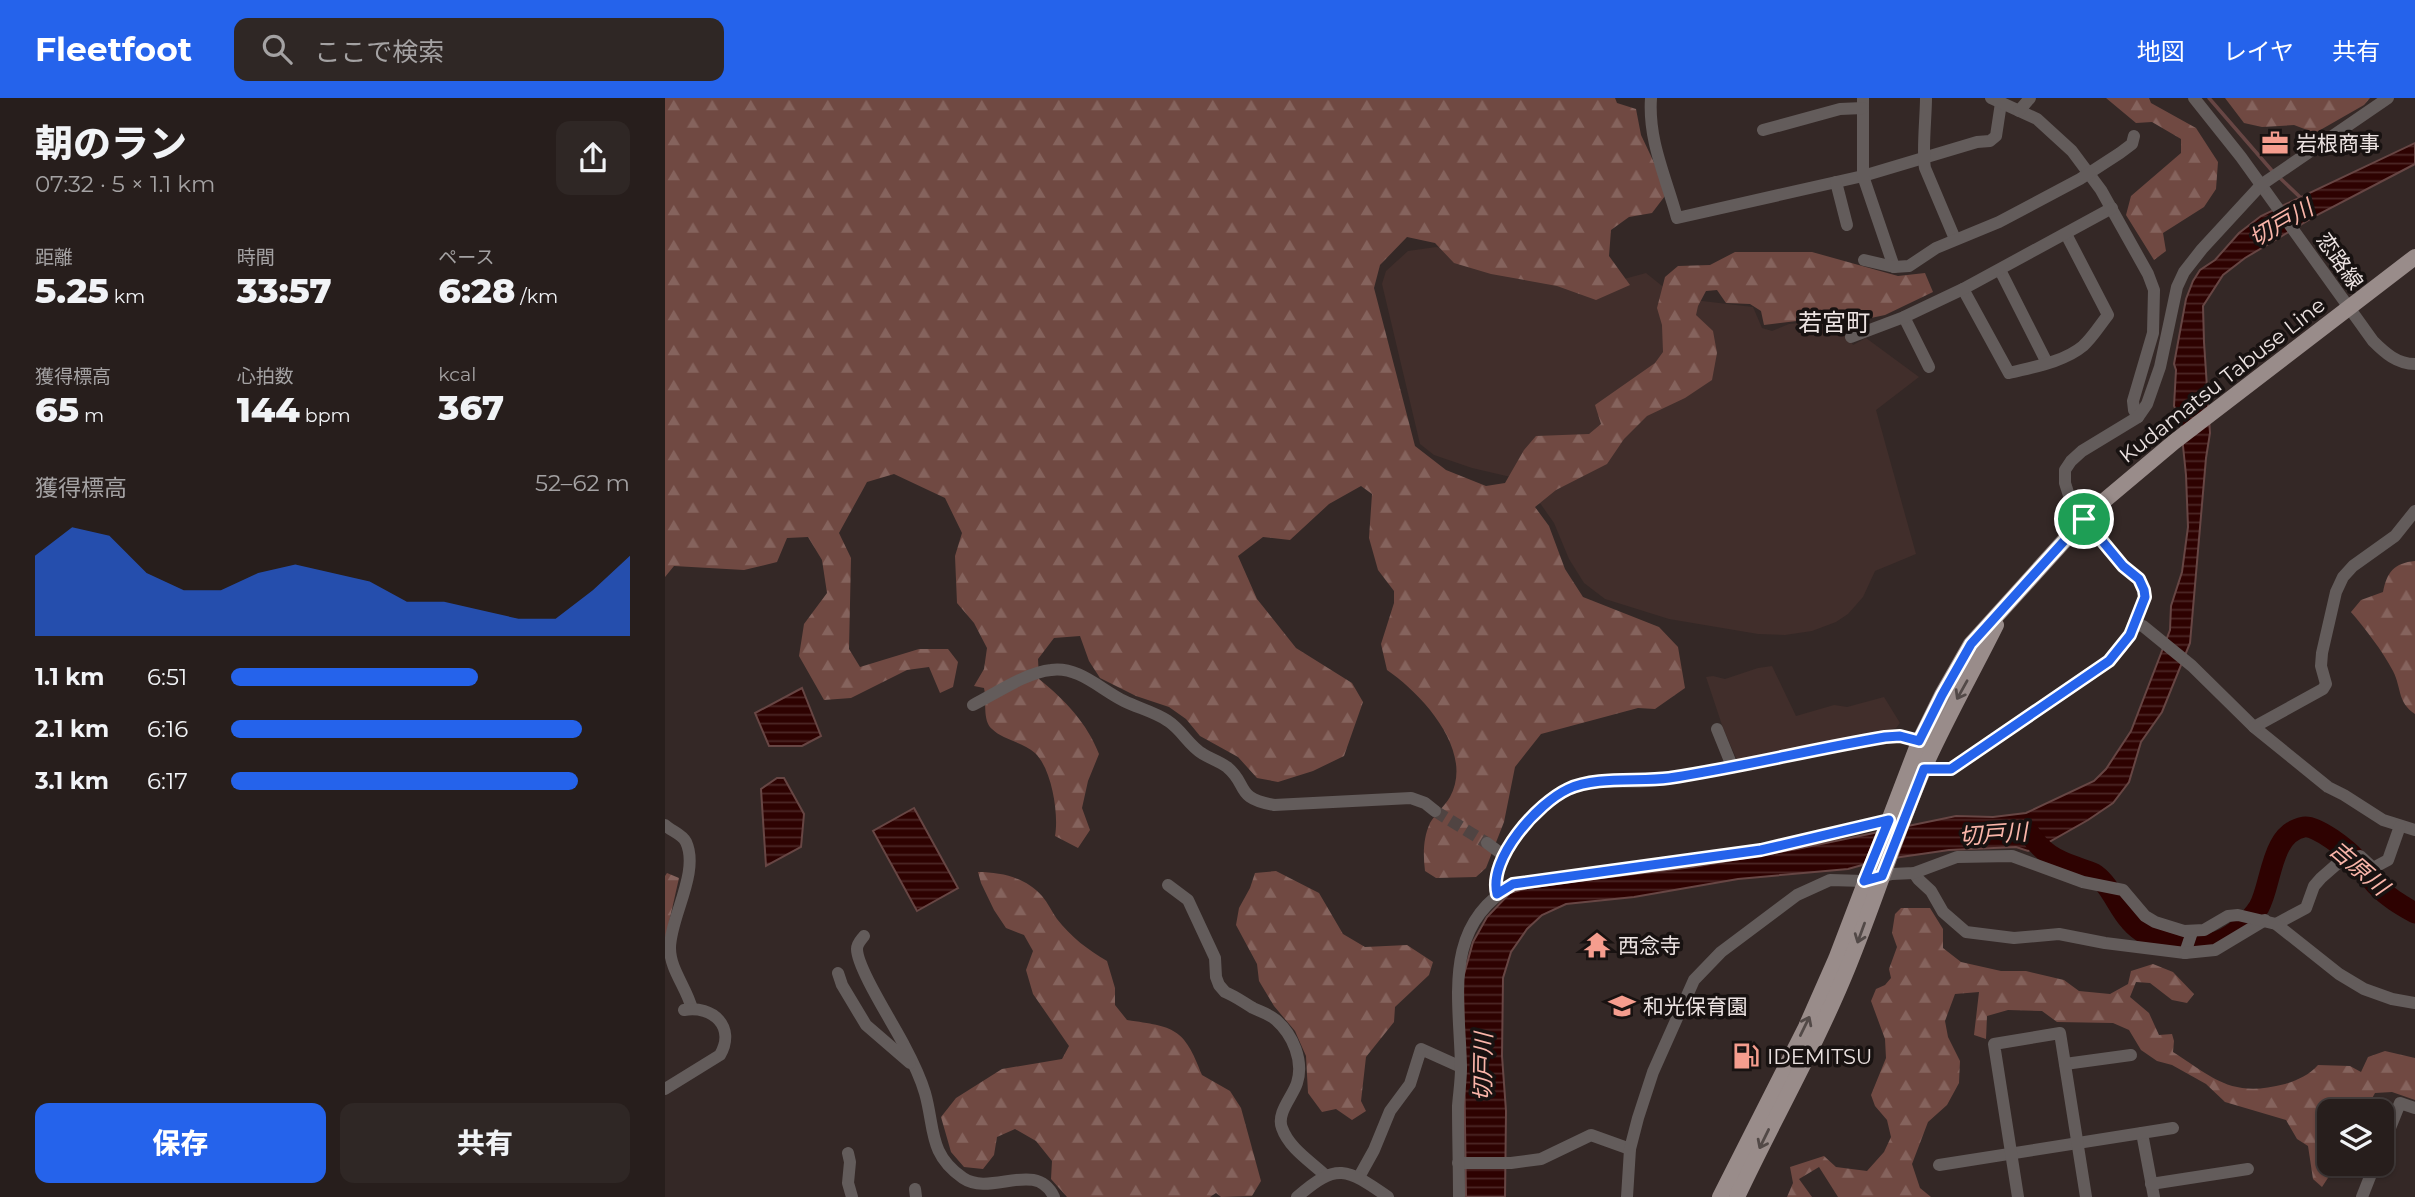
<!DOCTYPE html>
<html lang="ja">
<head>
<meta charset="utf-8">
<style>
  :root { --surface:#271e1c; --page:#2f2725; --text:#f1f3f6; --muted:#a4a2a3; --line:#433c3b; --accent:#2563eb }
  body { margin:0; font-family:Montserrat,"Noto Sans JP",sans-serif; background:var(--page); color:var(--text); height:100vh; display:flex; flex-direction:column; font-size:26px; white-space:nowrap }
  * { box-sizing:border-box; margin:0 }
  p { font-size:23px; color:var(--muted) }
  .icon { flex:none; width:38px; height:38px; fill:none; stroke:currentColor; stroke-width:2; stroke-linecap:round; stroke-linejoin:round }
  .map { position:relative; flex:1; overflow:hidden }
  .sheet { display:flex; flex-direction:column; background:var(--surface); width:665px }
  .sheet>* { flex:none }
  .buttons { position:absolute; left:1652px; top:1001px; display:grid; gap:14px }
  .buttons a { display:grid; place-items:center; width:77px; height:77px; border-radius:14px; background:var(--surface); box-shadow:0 2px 5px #0004,0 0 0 2px var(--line); font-size:35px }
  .pin { position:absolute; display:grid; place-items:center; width:60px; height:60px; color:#fff; margin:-30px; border:4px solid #fff; border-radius:50%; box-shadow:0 2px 7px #0007 }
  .round { display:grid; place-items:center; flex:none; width:74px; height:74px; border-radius:14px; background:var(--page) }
  .summary { display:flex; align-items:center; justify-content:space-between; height:119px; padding:0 35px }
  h1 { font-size:38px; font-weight:800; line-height:52px }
  .stats { display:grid; grid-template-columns:repeat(3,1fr); gap:10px; height:119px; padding:7px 35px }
  .stats div { display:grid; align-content:center }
  .stats b { font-size:35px; font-weight:800 }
  .stats small { font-size:19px; font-weight:400 }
  .stats p { font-size:19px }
  .chart { height:196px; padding:14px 35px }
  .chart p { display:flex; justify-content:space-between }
  .chart svg { width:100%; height:126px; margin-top:7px; fill:var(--accent); opacity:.7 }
  .cta { display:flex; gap:14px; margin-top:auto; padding:14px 35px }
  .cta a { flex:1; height:80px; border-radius:14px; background:var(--accent); color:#fff; font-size:28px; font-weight:800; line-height:80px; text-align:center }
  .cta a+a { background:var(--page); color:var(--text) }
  ul { padding:0 35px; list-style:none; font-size:23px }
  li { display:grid; grid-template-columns:112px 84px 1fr; align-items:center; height:52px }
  li i { height:18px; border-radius:9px; background:var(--accent) }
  header { display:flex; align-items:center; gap:42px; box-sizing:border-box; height:98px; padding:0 35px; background:var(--accent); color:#fff }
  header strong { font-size:33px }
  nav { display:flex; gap:38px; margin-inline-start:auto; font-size:24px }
  .search { width:490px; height:63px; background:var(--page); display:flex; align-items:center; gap:18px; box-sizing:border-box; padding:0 24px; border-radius:14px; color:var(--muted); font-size:26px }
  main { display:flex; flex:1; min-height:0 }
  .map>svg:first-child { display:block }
</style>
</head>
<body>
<header>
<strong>Fleetfoot</strong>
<div class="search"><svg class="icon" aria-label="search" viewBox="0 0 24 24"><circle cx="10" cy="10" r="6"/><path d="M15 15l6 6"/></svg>ここで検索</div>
<nav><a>地図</a><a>レイヤ</a><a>共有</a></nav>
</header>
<main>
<section class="sheet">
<div class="summary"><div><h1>朝のラン</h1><p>07:32 · 5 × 1.1 km</p></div><a class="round"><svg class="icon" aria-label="share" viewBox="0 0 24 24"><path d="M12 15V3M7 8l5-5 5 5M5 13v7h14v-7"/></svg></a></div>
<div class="stats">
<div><p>距離</p><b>5.25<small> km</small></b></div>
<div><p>時間</p><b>33:57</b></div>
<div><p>ペース</p><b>6:28<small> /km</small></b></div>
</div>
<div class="stats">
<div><p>獲得標高</p><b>65<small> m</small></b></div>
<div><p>心拍数</p><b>144<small> bpm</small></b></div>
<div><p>kcal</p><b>367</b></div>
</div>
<div class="chart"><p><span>獲得標高</span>52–62 m</p>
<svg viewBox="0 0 160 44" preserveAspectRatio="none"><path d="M0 44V16L10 6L20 9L30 22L40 28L50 28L60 22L70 19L80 22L90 25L100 32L110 32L120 35L130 38L140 38L150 28L160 16V44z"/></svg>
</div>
<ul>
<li><b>1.1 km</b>6:51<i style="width:62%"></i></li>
<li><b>2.1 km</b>6:16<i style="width:88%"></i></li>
<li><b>3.1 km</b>6:17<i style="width:87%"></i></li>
</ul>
<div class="cta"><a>保存</a><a>共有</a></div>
</section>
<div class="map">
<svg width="1750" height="1099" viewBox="0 0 1750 1099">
  <defs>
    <pattern id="forest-firs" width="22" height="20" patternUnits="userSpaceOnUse" patternTransform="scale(1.75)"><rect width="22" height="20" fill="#704942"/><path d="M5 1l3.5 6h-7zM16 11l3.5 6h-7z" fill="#85635d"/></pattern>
    <pattern id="water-rules" width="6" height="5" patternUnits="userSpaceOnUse" patternTransform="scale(1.75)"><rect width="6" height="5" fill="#2e0201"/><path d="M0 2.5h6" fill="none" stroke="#4c2726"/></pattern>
  </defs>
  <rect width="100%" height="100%" fill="#342826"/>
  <g fill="#412e2b">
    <path d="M771 149 828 160 933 188 981 175 1012 200 1088 209 1097 230 1107 233 1124 226 1167 223 1179 233 1188 247 1201 240 1254 279 1211 312 1251 456 1210 473 1198 499 1183 516 1171 524 1147 533 1120 537 1093 536 1004 521 940 501 919 485 904 461 889 425 870 398 850 380 807 370 769 357 755 346 717 186 721 173 743 153Z"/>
    <path d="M1107 568 1131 618 1169 607 1182 609 1219 599 1235 625 1231 630 1072 662 1058 630 1041 579 1048 578 1060 581 1093 570Z"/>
  </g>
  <g fill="url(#forest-firs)">
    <path d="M0 0H950L952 5 971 11 976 37 1003 94 987 115 964 119 946 132 944 158 965 187 931 202 892 188 826 176 789 165 770 145 742 139 715 167 709 190 750 348 781 372 821 388 840 385 859 352 871 338 924 336 936 326 930 307 990 265 998 254 997 227 992 210 1000 179 1013 168 1045 167 1070 154H1147L1233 178 1260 175 1268 194 1220 217 1192 223 1173 218 1099 227 1096 213 1085 206 1061 205 1052 192 1041 193 1033 208 1031 217 1048 233 1052 255 1047 282 1020 300 982 318 959 341 942 366 891 392 870 409 884 428 900 471 918 499 994 529 1013 549 1020 590 990 611 973 610 876 636 850 669 839 724 821 770 811 779 771 780 760 773C758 757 758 740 765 725 770 716 780 708 785 699 810 653 757 596 722 572L716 546 729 505V493L713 472 704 440 707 396 696 388 664 406 625 442 598 439 573 458 592 501 631 550 687 585 698 604 679 658 648 673 613 684 592 680 573 659 535 638 521 621 504 609 471 598 435 580 424 563 415 538 389 540 373 561 374 581C400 602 422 625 434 656L423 683 417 710 425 732 413 750 390 738C394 717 387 671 370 655 358 644 338 642 327 631 317 622 322 603 319 590L309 588 319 571 322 550 309 525 292 505 290 458 297 435 280 400 229 376 202 384 174 435 186 460 184 551 195 569 254 551H283L293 564 288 589 275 595 264 569 242 572 186 600 159 602 134 558 139 526 162 495 157 462 143 439 122 440 112 464 79 472 9 468 0 479Z"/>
    <path d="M1441 0H1484L1486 5 1531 30 1553 64 1551 91 1539 109 1498 135 1501 153 1489 162 1461 117 1466 98 1516 55V41L1487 24 1471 25Z"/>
    <path d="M1560 0H1705L1699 7 1650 35 1629 27 1597 29 1579 25Z"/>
    <path d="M1750 463V616C1732 604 1737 591 1728 573 1717 552 1701 532 1686 514L1696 502 1718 494C1722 474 1729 465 1750 463Z"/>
    <path d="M611 773 654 795 678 836 700 849 742 847 768 864 764 877 730 909 729 924 701 959 696 1003 701 1013 687 1022 671 1011 657 1014 643 995 641 958 630 933 609 908 594 883 592 866 571 827 574 810 585 790 590 775Z"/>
    <path d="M313 774C337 774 361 780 377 798 383 805 387 814 392 821 406 839 423 852 442 863L450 890V907L462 922C509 929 519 929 537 977L565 993 576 1010 596 1083 587 1098 556 1099 551 1095 545 1099H402L386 1081 387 1063 371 1043 350 1031 332 1039 329 1057 318 1071 299 1069 286 1054 276 1019 291 1000 337 971 397 961 404 948 368 896 361 872 368 853 359 837 341 830 329 812 316 785Z"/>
    <path d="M2 775 14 780 0 842V778Z"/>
    <path d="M1236 810H1265L1278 831V850L1296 864 1336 873H1361L1399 882 1414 893 1445 896 1463 886 1466 873 1488 866 1508 874 1529 896 1522 905 1507 902 1485 885 1471 884 1465 899 1484 915 1494 937 1507 936 1509 943 1508 954C1550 981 1567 1000 1620 986 1633 982 1644 977 1653 967L1685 968 1696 974 1703 959 1720 953 1750 960V1002L1727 994 1710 995 1700 1013H1664V1066H1672L1657 1089 1648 1081 1643 1048 1632 1041 1621 1022 1560 1004 1541 986 1507 967 1492 963 1476 952 1464 932 1448 925 1392 924 1377 913 1343 912 1322 918 1321 941 1309 937 1314 894 1290 896 1280 923 1283 939 1295 963 1294 985 1282 1007 1263 1024 1247 1066 1255 1090 1266 1099H1173L1154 1069 1134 1081 1147 1099H1122L1128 1085 1125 1069 1159 1058 1171 1069 1202 1073 1219 1054 1226 1039 1222 1022 1210 1008 1206 997 1221 960 1220 941 1206 903 1211 891 1220 887 1226 880 1224 871 1232 849 1227 835 1230 816Z"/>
  </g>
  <g fill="url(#water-rules)" stroke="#674644" stroke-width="2">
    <path d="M1750 45V66L1652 117 1580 160 1558 177 1538 208 1539 244 1545 335 1541 360 1525 545 1497 614 1476 644 1464 684 1448 705 1423 722 1384 744 1363 753 1351 749 1284 752 1215 762 1183 771 1073 781 969 799 901 806 877 817 862 831 846 854 838 880 837 958 841 1013 840 1099H801L798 880 808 844 822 819 845 795 870 788 1028 769 1132 751 1291 718 1328 719 1361 715 1429 683 1441 671 1466 633 1505 532 1506 508 1517 474 1523 429 1521 377 1515 319 1509 308 1511 272 1509 266 1521 201 1528 183 1535 172 1550 162 1574 135 1596 118Z"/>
    <path d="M137 590 156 638 137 648H104L90 615Z"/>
    <path d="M112 680H119L139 716 136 749 101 768 96 691Z"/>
    <path d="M249 710 293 790 252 813 208 733Z"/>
  </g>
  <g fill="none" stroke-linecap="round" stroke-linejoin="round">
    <g stroke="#674644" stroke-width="3.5">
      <path d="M1544 0 1609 75"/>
      <path d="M1615 80 1637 101"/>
    </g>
    <path stroke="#2e0201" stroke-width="21" d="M1365 736C1376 754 1391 762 1411 769 1417 772 1425 773 1431 777 1445 787 1453 810 1465 823 1485 846 1527 854 1554 843 1569 837 1586 822 1594 809 1607 786 1605 735 1639 729 1652 727 1683 752 1692 762 1699 770 1704 780 1711 787 1722 799 1736 807 1750 815"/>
    <path stroke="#504442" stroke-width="12" stroke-dasharray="12 6" stroke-linecap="butt" d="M770 713 822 745"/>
    <g stroke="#635c5b" stroke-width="12">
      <path d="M986 0C983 43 1001 79 1012 120L1198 78 1312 44 1325 43 1331 38 1336 5"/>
      <path d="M1198 0V78L1229 169"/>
      <path d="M1261 0C1261 19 1257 54 1260 70L1290 141"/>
      <path d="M1326 0 1372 21 1407 53 1436 92 1483 176 1489 192 1488 235 1468 303 1469 312 1473 319"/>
      <path d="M1529 0 1576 59 1708 243C1720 255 1732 266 1750 266"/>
      <path d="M1354 13 1365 0"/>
      <path d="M1098 32 1175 11 1198 10"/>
      <path d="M1171 84 1182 127"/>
      <path d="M1199 162 1229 169 1244 168 1271 150 1334 124 1415 81 1455 55 1467 46 1469 38"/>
      <path d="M1335 172 1382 265"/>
      <path d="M1298 191 1344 275C1368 269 1399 264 1418 248 1428 239 1435 227 1443 217L1401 136"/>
      <path d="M1239 219 1264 269"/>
      <path d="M1186 239 1239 219 1298 191 1447 110"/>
      <path d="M1469 527 1478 528 1527 568 1589 629 1663 689 1679 697 1718 722 1750 732"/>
      <path d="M308 607C330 596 362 574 386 572 414 568 436 592 459 603 473 610 490 614 503 623 517 632 524 648 538 656 546 661 554 663 562 669 584 687 569 700 609 707L746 700 760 705 770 713"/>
      <path d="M1589 629 1658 591 1661 586 1656 568 1657 555 1671 494 1678 479 1688 468 1730 438 1750 413"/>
      <path d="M1052 631 1067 668"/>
      <path d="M1253 670 1271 672 1286 671 1408 588 1444 563 1457 549 1469 527 1480 499 1479 492 1474 481 1458 468 1406 404 1400 385V372L1406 363 1417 353 1473 319 1482 306 1495 269 1512 189 1519 174 1537 151 1596 87 1723 0"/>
      <path d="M0 727C6 733 17 736 21 744 35 774 5 820 5 850 5 872 22 890 27 911"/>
      <path d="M822 745 838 757"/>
      <path d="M1249 775 1253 781 1266 793 1278 814 1301 834 1349 840 1394 836 1440 845 1520 855 1527 834"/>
      <path d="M503 787 523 802 550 860 551 879 554 887 560 894C570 898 578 904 588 910 596 914 604 916 611 922 628 937 639 963 632 985 628 998 611 1015 617 1030 624 1050 645 1063 660 1077"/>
      <path d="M832 796C824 760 873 705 903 691 928 680 957 685 983 683 992 682 1001 680 1009 679 1080 669 1150 650 1220 639L1235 638 1262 647"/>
      <path d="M1611 826 1641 810 1649 788 1656 780 1672 766 1695 758 1708 770 1723 762 1735 728"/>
      <path d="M199 838C196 842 192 845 192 851 192 870 229 927 239 947 247 962 255 978 260 995 270 1030 263 1056 298 1080 326 1099 371 1061 389 1099"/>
      <path d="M1520 855 1550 852 1600 822"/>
      <path d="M173 875 177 887 201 927 245 965"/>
      <path d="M1400 966 1466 957"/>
      <path d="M0 991 55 957C71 929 48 907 19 912"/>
      <path d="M1477 1035 1489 1099"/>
      <path d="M1717 1050 1735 1005 1750 1010"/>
      <path d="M183 1055 185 1064 183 1085 187 1099"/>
      <path d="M793 1065H846L876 1061 926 1037 965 1051"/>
      <path d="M1274 1067 1508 1030"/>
      <path d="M694 1079 709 1052 725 1013 745 986 756 951 796 969"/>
      <path d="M1486 1086 1583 1071"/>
      <path d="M250 1091 251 1099"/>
      <path d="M632 1099C672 1064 681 1070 723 1099"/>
      <path d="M794 1099C794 1069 793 1038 793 1008 794 995 796 983 796 970 795 902 776 828 848 787L1096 752 1224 722"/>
      <path d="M962 1099 965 1051 973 1020 988 974 1029 882 1056 854 1132 797 1165 782 1199 783 1227 776 1249 775 1292 759 1347 758 1418 784 1458 792 1480 818 1490 824 1519 833 1539 832 1563 818 1573 817 1611 826 1674 876 1699 891 1727 901 1750 905"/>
      <path d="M1353 1099 1329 946 1395 935 1421 1099"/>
      <path d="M1697 1099 1710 1066"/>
    </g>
    <g stroke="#998c8a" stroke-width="16">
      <path d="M1055 1099 1141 929 1171 861 1254 644 1277 597 1306 546 1419 421 1440 402 1509 344 1750 159"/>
      <path d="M1072 1099C1108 1022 1151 948 1183 869 1210 803 1231 735 1259 670 1281 621 1307 575 1331 527"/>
    </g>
  </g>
  <defs><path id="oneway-shaft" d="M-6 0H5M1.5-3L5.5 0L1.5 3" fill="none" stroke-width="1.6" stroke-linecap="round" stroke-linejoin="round" transform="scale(1.75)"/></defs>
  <g stroke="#524947">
    <use href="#oneway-shaft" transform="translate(1297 592) rotate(119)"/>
    <use href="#oneway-shaft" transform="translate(1196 835) rotate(110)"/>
    <use href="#oneway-shaft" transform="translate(1140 928) rotate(-64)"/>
    <use href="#oneway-shaft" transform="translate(1099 1041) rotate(116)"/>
  </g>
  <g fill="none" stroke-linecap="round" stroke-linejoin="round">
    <g stroke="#fff" stroke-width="14">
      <path id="route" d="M1419 421 1458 468 1474 481 1479 492 1480 499 1465 537 1444 563 1286 671H1259L1217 778 1199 783 1224 722 1096 752 848 786 832 796C823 760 873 705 903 691 931 678 974 684 1004 680 1077 669 1148 651 1220 639L1235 638 1254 643 1277 597 1306 546Z"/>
    </g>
    <use href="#route" stroke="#2563eb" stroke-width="9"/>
  </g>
  <defs>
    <g id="office-bare" transform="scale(2.1)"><path d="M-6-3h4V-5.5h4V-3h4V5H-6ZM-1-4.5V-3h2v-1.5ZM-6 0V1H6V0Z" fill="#f59d8e" stroke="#181211" stroke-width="2.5" paint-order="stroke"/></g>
    <g id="temple-bare" transform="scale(2.1)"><path d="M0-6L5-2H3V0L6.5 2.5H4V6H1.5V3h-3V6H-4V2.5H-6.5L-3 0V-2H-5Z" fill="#f59d8e" stroke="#181211" stroke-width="2.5" paint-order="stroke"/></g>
    <g id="school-bare" transform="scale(2.1)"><path d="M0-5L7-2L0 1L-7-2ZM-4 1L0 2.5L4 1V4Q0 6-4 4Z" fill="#f59d8e" stroke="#181211" stroke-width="2.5" paint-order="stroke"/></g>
    <g id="fuel-bare" transform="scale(2.1)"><path d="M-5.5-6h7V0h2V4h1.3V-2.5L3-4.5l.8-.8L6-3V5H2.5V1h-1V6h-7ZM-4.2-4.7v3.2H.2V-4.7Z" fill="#f59d8e" stroke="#181211" stroke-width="2.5" paint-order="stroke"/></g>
  </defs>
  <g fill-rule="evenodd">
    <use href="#office-bare" x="1610" y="45"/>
    <use href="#temple-bare" x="932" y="847"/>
    <use href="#school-bare" x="957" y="908"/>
    <use href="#fuel-bare" x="1081" y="958"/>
  </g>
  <g text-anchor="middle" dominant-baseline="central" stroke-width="7" stroke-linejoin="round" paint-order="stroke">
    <g font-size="21" fill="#ece3e2" stroke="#181211" text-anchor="start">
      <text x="1631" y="45">岩根商事</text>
      <text x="953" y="847">西念寺</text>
      <text x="978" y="908">和光保育園</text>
      <text x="1102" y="958">IDEMITSU</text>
    </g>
    <g font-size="21" fill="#ece3e2" stroke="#181211">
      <text transform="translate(1675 163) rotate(55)">恋路線</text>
      <text transform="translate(1557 282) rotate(-38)">Kudamatsu Tabuse Line</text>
    </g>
    <g font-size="23" font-style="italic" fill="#fab5a9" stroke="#181211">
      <text transform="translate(1616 125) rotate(-30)">切戸川</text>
      <text transform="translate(1328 736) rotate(-4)">切戸川</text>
      <text transform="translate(1694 770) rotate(41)">吉原川</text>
      <text transform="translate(818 969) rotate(-89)">切戸川</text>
    </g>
    <g font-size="24" fill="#ece3e2" stroke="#181211">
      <text x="1169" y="224">若宮町</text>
    </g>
  </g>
</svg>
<div class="buttons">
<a><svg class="icon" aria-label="layers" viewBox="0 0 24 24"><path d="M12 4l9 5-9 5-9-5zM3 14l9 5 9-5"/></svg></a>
</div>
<div class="pin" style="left:1419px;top:421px;background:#1e9e55"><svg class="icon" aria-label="arrive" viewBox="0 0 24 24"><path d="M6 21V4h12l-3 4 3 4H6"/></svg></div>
</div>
</main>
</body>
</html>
